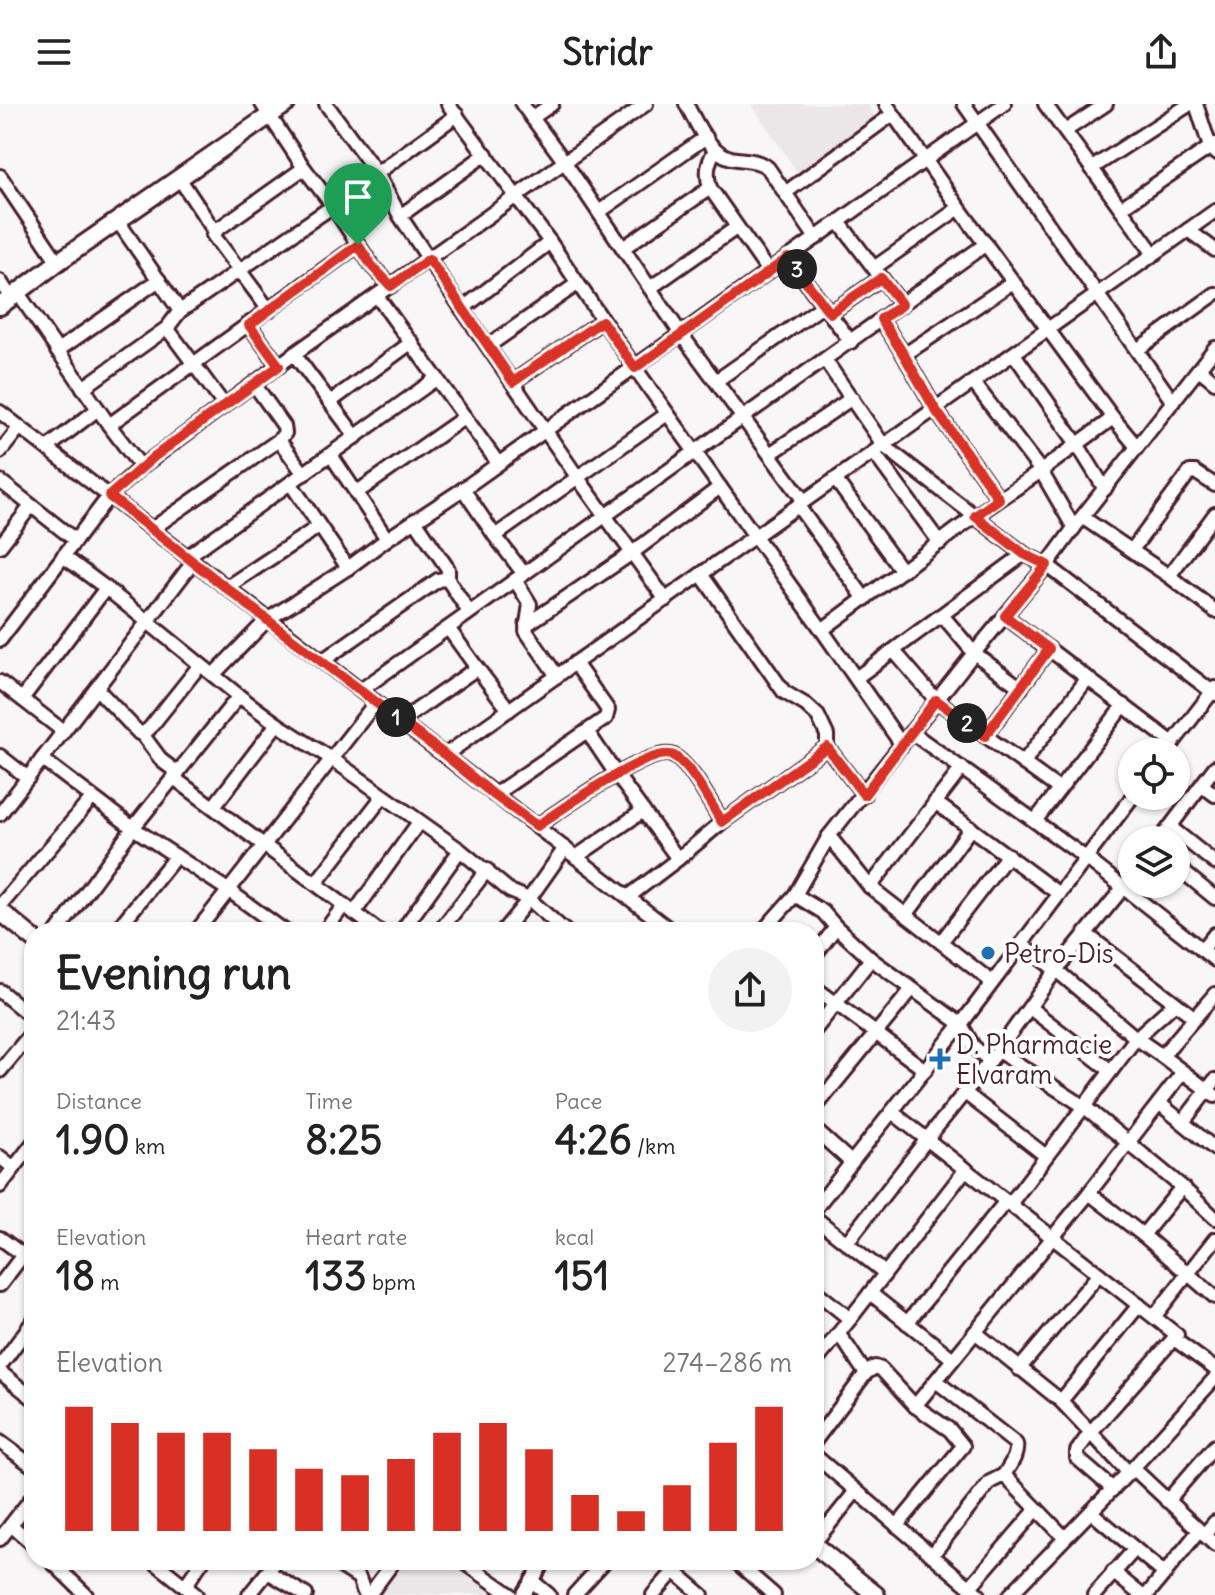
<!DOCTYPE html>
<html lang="en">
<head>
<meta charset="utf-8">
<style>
  :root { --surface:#fff; --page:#f2f2f2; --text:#222; --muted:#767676; --accent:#d93025 }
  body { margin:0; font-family:Delius,sans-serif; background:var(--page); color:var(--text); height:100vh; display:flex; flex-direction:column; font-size:30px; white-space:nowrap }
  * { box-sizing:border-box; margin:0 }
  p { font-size:26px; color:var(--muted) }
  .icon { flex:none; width:44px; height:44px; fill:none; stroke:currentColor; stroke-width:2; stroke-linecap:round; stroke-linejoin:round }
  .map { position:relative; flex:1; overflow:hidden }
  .sheet { position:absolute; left:24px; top:818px; width:800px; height:648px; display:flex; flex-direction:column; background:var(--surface); border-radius:32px; box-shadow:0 2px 6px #0004 }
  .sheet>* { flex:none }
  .buttons { position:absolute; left:1118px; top:634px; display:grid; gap:16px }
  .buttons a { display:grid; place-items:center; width:72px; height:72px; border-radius:50%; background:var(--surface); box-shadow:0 2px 6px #0004; font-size:40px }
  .pin { position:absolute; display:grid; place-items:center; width:68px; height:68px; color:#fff; margin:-82px -34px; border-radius:50% 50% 50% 0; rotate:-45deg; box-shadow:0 0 8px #0007 }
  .pin .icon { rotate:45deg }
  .km { position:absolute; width:40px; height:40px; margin:-20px; border-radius:50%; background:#222; color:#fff; font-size:22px; line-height:40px; text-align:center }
  .round { display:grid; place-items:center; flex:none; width:84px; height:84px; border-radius:42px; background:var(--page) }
  .headline { display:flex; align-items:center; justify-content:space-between; height:136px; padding:0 32px }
  h1 { font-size:44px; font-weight:700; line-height:60px }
  .stats { display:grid; grid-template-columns:repeat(3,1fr); gap:12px; height:136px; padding:8px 32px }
  .stats div { display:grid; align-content:center }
  .stats b { font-size:40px; font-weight:700 }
  .stats small { font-size:22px; font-weight:400 }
  .stats p { font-size:22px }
  .chart { height:224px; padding:16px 32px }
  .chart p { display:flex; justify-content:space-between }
  .chart svg { width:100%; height:144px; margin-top:8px; stroke:var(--accent); stroke-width:6 }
  header { display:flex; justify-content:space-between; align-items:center; height:104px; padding:0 32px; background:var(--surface); font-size:36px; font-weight:700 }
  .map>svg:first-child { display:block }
</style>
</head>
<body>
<header><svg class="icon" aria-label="menu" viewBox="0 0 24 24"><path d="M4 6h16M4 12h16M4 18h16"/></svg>Stridr<svg class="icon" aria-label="share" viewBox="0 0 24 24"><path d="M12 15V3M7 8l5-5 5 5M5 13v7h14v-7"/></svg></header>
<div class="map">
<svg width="1215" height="1491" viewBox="0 0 1215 1491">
  <rect width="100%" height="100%" fill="#f8f6f7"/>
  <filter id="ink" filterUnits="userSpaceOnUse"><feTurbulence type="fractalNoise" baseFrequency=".0125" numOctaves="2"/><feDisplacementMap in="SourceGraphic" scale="16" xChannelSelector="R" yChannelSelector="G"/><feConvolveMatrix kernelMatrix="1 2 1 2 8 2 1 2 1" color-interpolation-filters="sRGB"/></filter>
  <g filter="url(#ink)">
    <g fill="#ebe6e8">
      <path d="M751 0H867L878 18 803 76Z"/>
      <path d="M405 1456H440L496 1490 377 1491Z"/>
    </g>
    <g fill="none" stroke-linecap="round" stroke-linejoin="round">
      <g stroke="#4a1f2b" stroke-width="18">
        <g id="street">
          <path d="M262 0 304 64 333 102 372 162 391 182"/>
          <path d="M326 0 377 69 400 112 462 205 578 374 666 496"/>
          <path d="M448 0 550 138 635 264 822 526 902 641"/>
          <path d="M522 0 564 57 681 230 804 397"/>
          <path d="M686 0C697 19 708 48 731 54 745 57 757 55 768 64L816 134"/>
          <path d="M886 0 959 104 1113 314 1137 343"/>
          <path d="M964 0 1173 298"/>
          <path d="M1045 0 1154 150"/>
          <path d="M1196 0 1210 43 1215 49"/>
          <path d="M532 14 552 0"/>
          <path d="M1065 27 1106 0"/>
          <path d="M715 46C707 60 706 69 710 84L768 167"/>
          <path d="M1092 64 1190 0"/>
          <path d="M377 69 457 11"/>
          <path d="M0 72 58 158"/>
          <path d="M179 74 215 128"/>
          <path d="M785 89 893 10"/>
          <path d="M1121 104 1215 40"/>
          <path d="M599 108 706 33"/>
          <path d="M400 112 486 50"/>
          <path d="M117 116 180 207"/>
          <path d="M839 118 902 201"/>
          <path d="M1188 126 1215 146"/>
          <path d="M623 144 710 84"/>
          <path d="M788 154 851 238"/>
          <path d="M874 164 959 104"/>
          <path d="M0 177 11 194"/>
          <path d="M650 184 736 124"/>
          <path d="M18 189 109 321 141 363"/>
          <path d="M377 192 498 359"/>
          <path d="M462 205 550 138"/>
          <path d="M269 206 213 131 218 125 304 64"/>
          <path d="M830 209 881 174"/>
          <path d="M881 215 904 251 935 305 999 395"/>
          <path d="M249 221 279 262"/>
          <path d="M167 224 224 301"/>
          <path d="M488 242 577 180"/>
          <path d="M1137 246 1215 190"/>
          <path d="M57 247 159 176"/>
          <path d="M294 250 356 333"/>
          <path d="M1014 250 1077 340 1105 385"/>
          <path d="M904 251 1013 178"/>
          <path d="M825 256 884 342 1024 450 1047 461 1215 590"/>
          <path d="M1199 265 1215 278"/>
          <path d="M716 277 824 201"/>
          <path d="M513 278 602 217"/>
          <path d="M973 278 1041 367 1074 424"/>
          <path d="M83 284 167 224 180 207 333 102"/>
          <path d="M330 298 412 238"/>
          <path d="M0 308 673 828"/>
          <path d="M109 321 358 141"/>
          <path d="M279 336 304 370"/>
          <path d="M47 344 98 305"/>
          <path d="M0 348 20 323"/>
          <path d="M874 349 940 439"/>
          <path d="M770 350 852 294"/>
          <path d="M331 351 387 435"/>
          <path d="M835 375 902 467"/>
          <path d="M0 377 75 436"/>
          <path d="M291 380 348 464"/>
          <path d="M463 385 495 432 524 470"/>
          <path d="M356 389 465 313"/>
          <path d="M798 402 865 495"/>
          <path d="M1082 413 1169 472 1215 507"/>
          <path d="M415 416 448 465V476"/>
          <path d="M152 425 279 336 285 329 284 322 254 280"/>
          <path d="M495 432 667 310"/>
          <path d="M0 442 31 402"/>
          <path d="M1132 446 1190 368H1195L1215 381"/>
          <path d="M63 452 106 484 239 592 277 620 332 655 460 746 510 787 529 795 566 828"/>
          <path d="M188 452 437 274"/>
          <path d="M701 470 784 588 806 601 818 612 827 631V643L864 691"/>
          <path d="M1169 472 1215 410"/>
          <path d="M515 476 530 500 526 527 557 572"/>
          <path d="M227 483 318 423"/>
          <path d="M942 511 974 549 1021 584"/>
          <path d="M1005 512 1173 639"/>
          <path d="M526 521 632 449 720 383"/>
          <path d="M448 524 477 564"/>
          <path d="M822 526 975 412 1041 367 1113 314"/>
          <path d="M0 536 109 392 141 363 294 250 646 0"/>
          <path d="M894 547 936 596 1059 685"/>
          <path d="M322 557 438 476 444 475 448 476 469 508"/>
          <path d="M213 571 267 516 348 464 387 435 463 385 1004 0"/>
          <path d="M856 574 1024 450"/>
          <path d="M0 578 63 627"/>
          <path d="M97 585 139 629 142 630 149 625 200 561"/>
          <path d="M361 586 986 140"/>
          <path d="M22 595 106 484"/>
          <path d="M401 617 477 564 509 606"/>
          <path d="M587 627 616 670 678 755"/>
          <path d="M911 628 1086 754 1215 856"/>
          <path d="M142 630 162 657 178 669"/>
          <path d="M985 632 1049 545"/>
          <path d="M1166 648 1215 584"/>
          <path d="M445 651 1215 107"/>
          <path d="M0 652 28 674"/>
          <path d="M42 655 133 724 228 786 286 828"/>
          <path d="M1023 659 1088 574"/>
          <path d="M174 674 380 828"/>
          <path d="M1202 681 1215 691"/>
          <path d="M494 691 606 614 608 606 575 559"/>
          <path d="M935 698 1059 790"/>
          <path d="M214 702 277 620"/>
          <path d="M0 710 194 457"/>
          <path d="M1035 717 1124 601"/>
          <path d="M537 722C558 708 652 640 674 652 693 664 710 699 722 718"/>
          <path d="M1170 723 1215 759"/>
          <path d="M829 732 870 783 992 878"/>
          <path d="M1160 736 1215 663"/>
          <path d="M576 753 643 707"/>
          <path d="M1176 762 1215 794"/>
          <path d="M316 779 383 692"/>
          <path d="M870 783 962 664"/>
          <path d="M795 791 823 808 836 823 871 855 961 920 973 942 990 957"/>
          <path d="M628 793 678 755 722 718 827 643"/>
          <path d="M0 802 92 694"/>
          <path d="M354 809 419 718"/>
          <path d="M906 811 971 724"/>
          <path d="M57 828 133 724 239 592"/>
          <path d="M115 828 176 752"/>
          <path d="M196 828 376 598"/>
          <path d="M324 828 344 801"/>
          <path d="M401 828 460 746"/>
          <path d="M439 828 487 766"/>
          <path d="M502 828 529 795 565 744"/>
          <path d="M762 828 795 791 829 732 974 549 1047 461 1082 413 1215 244"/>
          <path d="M1086 830 1195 914"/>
          <path d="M941 838 1008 751"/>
          <path d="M1021 840 1056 866 1136 934 1162 952 1215 992"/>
          <path d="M1202 846 1215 830"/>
          <path d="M814 852 836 823"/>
          <path d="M814 883 925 966"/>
          <path d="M0 887 34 915"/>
          <path d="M1030 904 1111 967"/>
          <path d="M814 927 871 855"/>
          <path d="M998 947 1085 1003 1182 1083 1215 1114"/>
          <path d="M1162 952 1215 890"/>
          <path d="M0 967 34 926"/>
          <path d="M965 989 1046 1052"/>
          <path d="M1159 999 1215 1045"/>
          <path d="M814 1005 912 885"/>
          <path d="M892 1008 1177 1231 1090 1329 1077 1347V1354L1113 1385"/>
          <path d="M1183 1018 1215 976"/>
          <path d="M814 1025 851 1058"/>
          <path d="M0 1053 14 1064"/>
          <path d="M0 1082 34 1038"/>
          <path d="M1089 1089 1143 1131 1215 1193"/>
          <path d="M1010 1100 1136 934 1175 899"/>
          <path d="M814 1106 965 915 1133 692"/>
          <path d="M814 1113 885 1169"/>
          <path d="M1143 1131 1182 1083"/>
          <path d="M0 1134 34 1159"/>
          <path d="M847 1138 927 1035 998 947 1056 866 1132 773"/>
          <path d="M0 1181 23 1151"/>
          <path d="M814 1186 850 1215 966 1065"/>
          <path d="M870 1189 953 1255"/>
          <path d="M1154 1213 1215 1135"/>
          <path d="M907 1219 1006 1097"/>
          <path d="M975 1228 1061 1297 1129 1369"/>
          <path d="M838 1230C850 1243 855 1256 866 1269"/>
          <path d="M1174 1235 1215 1265"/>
          <path d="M814 1260 850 1215"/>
          <path d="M0 1262 34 1216"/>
          <path d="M1019 1265 1099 1170"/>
          <path d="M0 1268 34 1295"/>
          <path d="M936 1277 1016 1340C1018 1352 1009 1362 1004 1371"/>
          <path d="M1061 1297 1139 1201"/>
          <path d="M915 1302 1089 1089 1183 968"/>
          <path d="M0 1338 34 1363"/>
          <path d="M814 1338 866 1269 875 1263 881 1265 915 1302 950 1326 963 1342 897 1422"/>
          <path d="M814 1351 979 1491"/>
          <path d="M1133 1364 1215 1441"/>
          <path d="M1167 1397 1215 1342"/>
          <path d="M1091 1408 1165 1470"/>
          <path d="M11 1421 34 1441"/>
          <path d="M1204 1431 1215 1418"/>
          <path d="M0 1435 34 1391"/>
          <path d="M814 1439 856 1387"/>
          <path d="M932 1451 990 1378 1004 1371 1065 1434"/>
          <path d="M50 1456 86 1491"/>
          <path d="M152 1456 196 1491"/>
          <path d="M331 1456 359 1474 365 1491"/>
          <path d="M461 1456 511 1491"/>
          <path d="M734 1456 774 1491"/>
          <path d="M674 1467 702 1491"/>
          <path d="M268 1468 306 1491"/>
          <path d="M1113 1468 1141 1491"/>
          <path d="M532 1477 549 1491"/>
          <path d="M185 1482 203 1456"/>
          <path d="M970 1483 1037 1405"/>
          <path d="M249 1491 277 1456"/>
          <path d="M369 1491 395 1456"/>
          <path d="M523 1491 545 1456"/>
          <path d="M574 1491 606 1456"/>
          <path d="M653 1491 684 1456"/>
          <path d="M1010 1491 1133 1364 1215 1274"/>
          <path d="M1094 1491 1135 1445"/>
          <path d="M1147 1491 1199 1427"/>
        </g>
      </g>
      <g stroke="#4a1f2b" stroke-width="22">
        <g id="secondary">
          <path d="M0 202 58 158 286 0"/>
          <path d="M0 807 34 835"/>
          <path d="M814 1441 876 1491"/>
        </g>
      </g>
      <use href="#street" stroke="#fff" stroke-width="12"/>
      <use href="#secondary" stroke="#fff" stroke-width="16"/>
    </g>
  </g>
  <g fill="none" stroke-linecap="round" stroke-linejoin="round" filter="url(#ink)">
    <g stroke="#fff" stroke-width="16">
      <path id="route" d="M358 141 372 162 391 182 429 155 513 278 602 217 635 264 788 154 830 209 881 174 902 201 881 215 904 251 935 305 999 395 975 412 1024 450 1047 461 1005 512 1049 545 985 632 936 596 864 691 827 643 722 718C710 699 693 664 674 652 652 640 558 708 537 722L494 691 445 651 284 529 109 392 155 352 279 262 249 221Z"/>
    </g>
    <use href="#route" stroke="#d93025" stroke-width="10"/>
  </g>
  <g fill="#1f6fb2" stroke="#fff" stroke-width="3">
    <circle cx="988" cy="849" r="8"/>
    <path d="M936 943h8v8h8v8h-8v8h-8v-8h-8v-8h8z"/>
  </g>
  <g text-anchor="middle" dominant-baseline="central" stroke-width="8" stroke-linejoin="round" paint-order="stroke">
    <g font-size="26" fill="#4a1f2b" stroke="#fff" text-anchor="start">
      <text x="1004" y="849">Petro-Dis</text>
      <text x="956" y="940">D. Pharmacie<tspan x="956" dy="30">Elvaram</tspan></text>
    </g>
  </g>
</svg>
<div class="buttons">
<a><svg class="icon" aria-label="locate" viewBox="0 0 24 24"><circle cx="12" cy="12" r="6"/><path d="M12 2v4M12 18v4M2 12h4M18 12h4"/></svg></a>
<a><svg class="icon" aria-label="layers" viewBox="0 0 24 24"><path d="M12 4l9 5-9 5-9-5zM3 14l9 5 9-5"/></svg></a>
</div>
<div class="pin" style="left:358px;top:141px;background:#1e9e55"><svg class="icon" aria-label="arrive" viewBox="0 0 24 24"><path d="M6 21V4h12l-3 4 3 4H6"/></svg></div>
<b class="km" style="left:396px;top:613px">1</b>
<b class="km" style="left:967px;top:619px">2</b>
<b class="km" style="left:797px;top:165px">3</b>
<section class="sheet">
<div class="headline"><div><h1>Evening run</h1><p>21:43</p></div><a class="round"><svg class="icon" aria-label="share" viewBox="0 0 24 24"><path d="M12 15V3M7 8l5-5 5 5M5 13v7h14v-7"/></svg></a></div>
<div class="stats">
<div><p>Distance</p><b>1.90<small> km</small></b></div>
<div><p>Time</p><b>8:25</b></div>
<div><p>Pace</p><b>4:26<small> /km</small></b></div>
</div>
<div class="stats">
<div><p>Elevation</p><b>18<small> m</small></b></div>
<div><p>Heart rate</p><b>133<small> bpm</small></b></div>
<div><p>kcal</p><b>151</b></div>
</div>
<div class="chart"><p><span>Elevation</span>274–286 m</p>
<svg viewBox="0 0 160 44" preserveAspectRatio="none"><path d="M5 44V6M15 44V11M25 44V14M35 44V14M45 44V19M55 44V25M65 44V27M75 44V22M85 44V14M95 44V11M105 44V19M115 44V33M125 44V38M135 44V30M145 44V17M155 44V6"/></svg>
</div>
</section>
</div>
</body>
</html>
